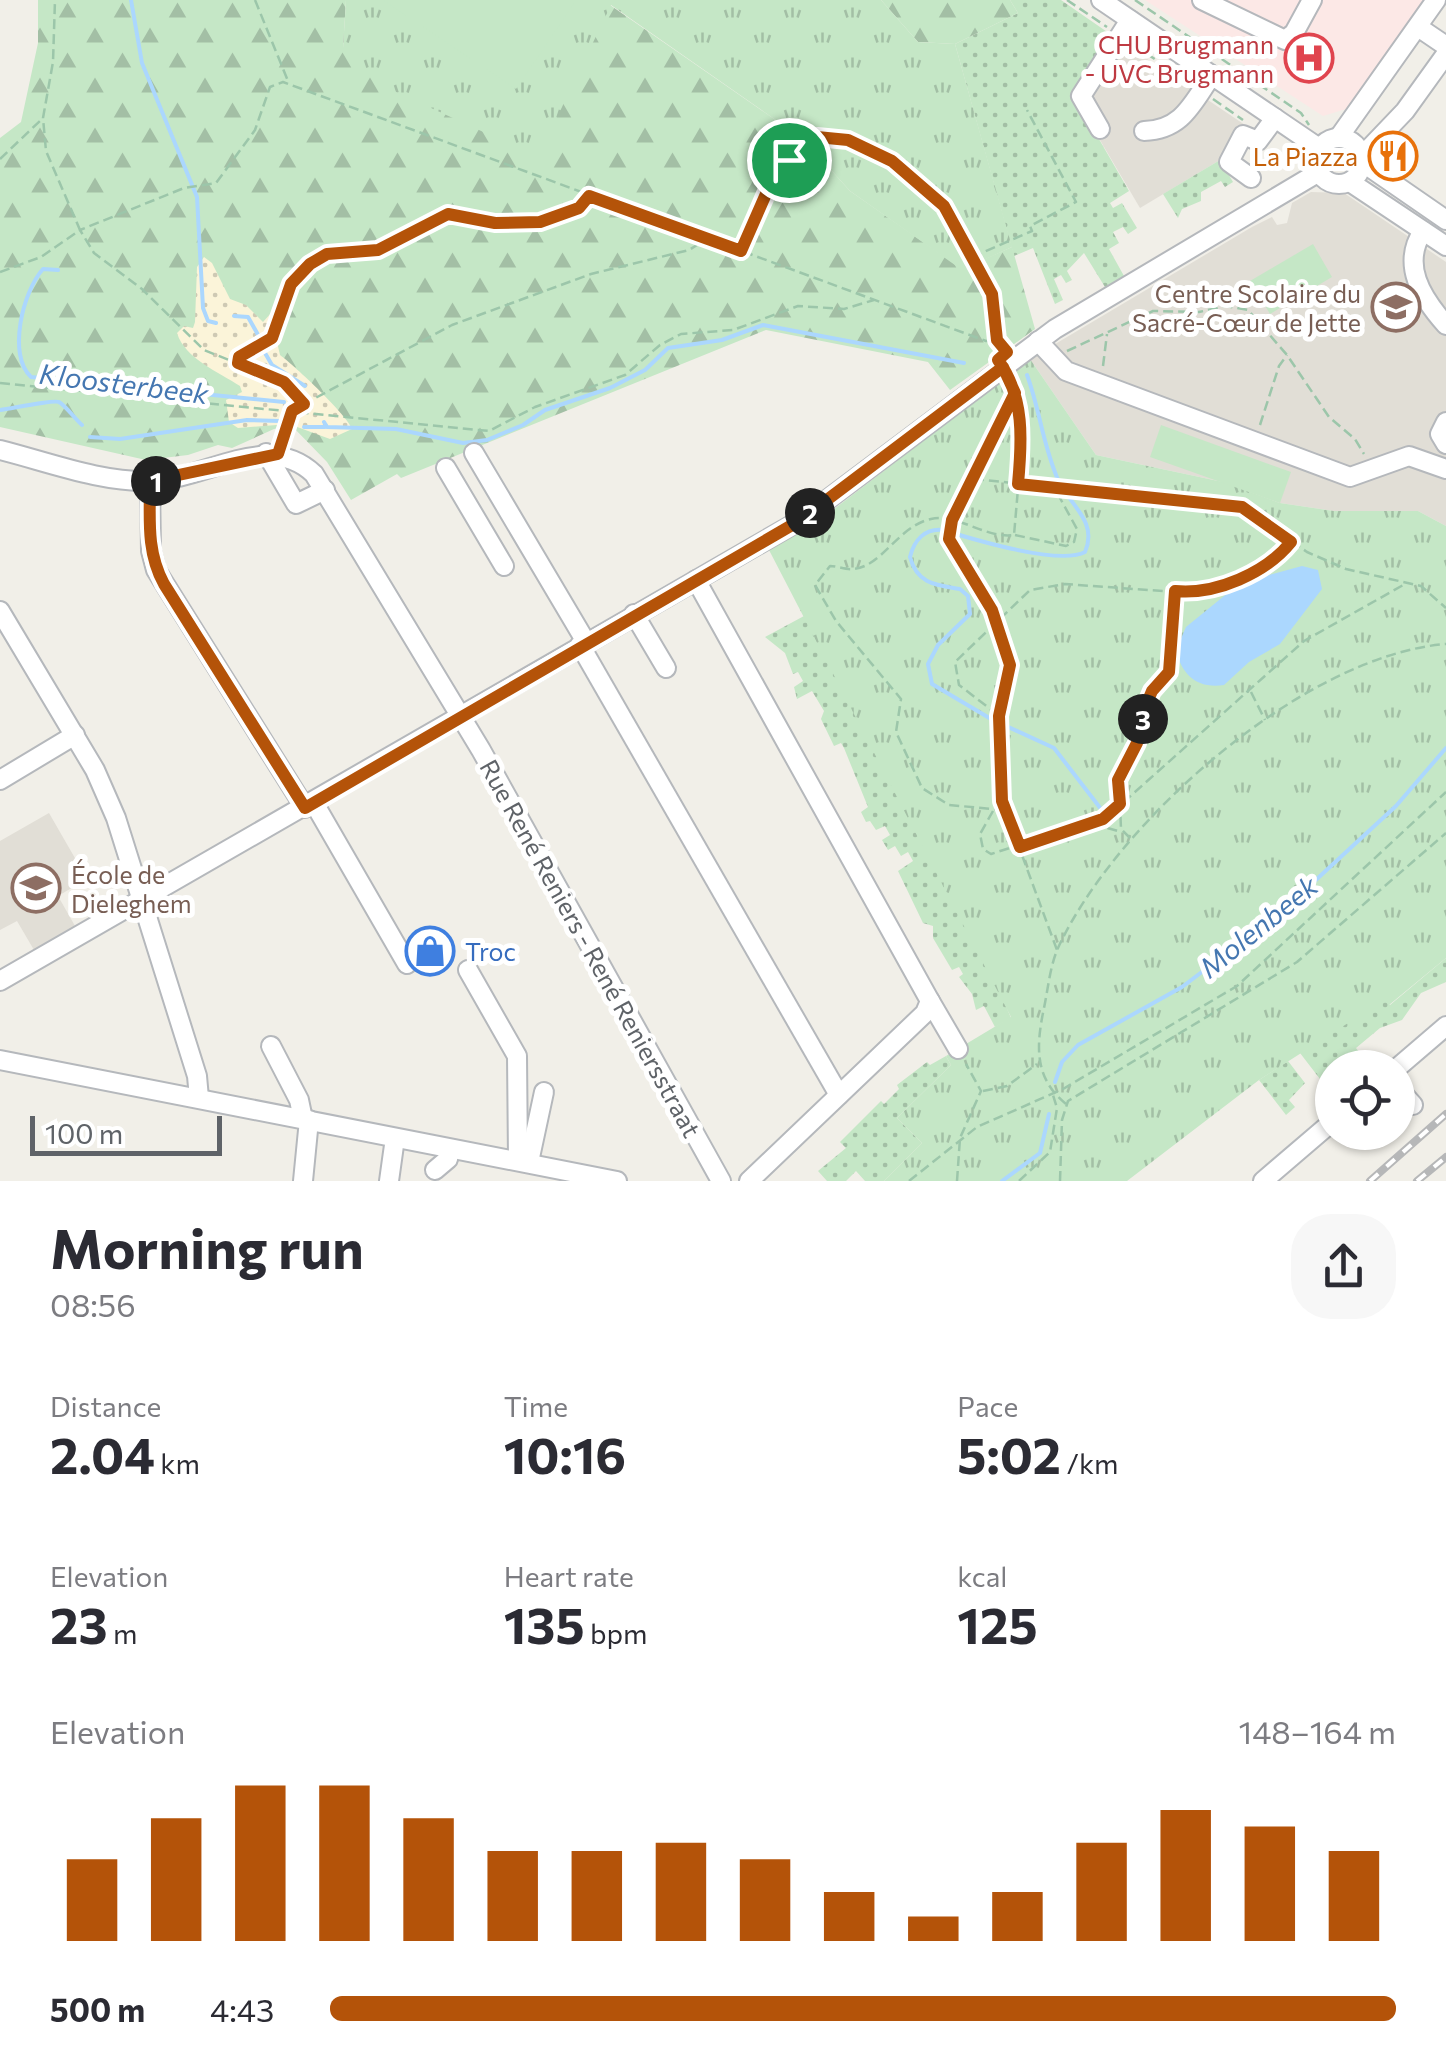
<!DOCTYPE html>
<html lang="en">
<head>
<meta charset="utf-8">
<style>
  :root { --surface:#fff; --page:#f7f7f7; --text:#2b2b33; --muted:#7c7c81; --accent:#b45309 }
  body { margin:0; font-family:Commissioner,sans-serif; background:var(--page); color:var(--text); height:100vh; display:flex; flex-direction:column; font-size:38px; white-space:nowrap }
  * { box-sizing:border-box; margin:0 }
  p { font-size:32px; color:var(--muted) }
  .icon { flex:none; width:55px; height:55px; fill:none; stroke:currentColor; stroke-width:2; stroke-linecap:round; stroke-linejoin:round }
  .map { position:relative; height:1181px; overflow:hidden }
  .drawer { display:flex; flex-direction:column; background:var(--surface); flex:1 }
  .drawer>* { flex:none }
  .fabs { position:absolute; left:1315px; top:1050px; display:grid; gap:20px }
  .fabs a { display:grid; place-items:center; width:100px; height:100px; border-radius:50%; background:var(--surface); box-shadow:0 2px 8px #0004; font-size:50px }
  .scale { position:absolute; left:30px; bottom:25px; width:192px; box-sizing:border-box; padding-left:10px; border:5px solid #5f6368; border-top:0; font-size:28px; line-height:35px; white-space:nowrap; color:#5f6368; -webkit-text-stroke:8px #fff; paint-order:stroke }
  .pin { position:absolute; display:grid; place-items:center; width:85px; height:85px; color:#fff; margin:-42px; border:5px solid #fff; border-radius:50%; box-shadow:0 2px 10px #0007 }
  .km { position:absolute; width:50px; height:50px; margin:-25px; border-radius:50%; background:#222; color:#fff; font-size:28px; line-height:50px; text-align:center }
  .round { display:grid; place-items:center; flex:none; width:105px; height:105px; border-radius:40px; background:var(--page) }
  .head { display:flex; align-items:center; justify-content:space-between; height:170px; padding:0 50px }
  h1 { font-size:55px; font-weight:700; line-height:75px }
  .figures { display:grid; grid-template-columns:repeat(3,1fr); gap:15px; height:170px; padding:10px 50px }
  .figures div { display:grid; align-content:center }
  .figures b { font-size:50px; font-weight:700 }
  .figures small { font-size:28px; font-weight:400 }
  .figures p { font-size:28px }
  .chart { height:280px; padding:20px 50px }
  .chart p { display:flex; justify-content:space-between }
  .chart svg { width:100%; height:180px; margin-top:10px; stroke:var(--accent); stroke-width:6 }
  ul { padding:0 50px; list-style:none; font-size:32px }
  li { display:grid; grid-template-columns:160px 120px 1fr; align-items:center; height:75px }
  li i { height:25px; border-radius:12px; background:var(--accent) }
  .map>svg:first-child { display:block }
</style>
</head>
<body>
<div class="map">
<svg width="1446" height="1181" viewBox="0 0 1446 1181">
  <defs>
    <pattern id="grass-dots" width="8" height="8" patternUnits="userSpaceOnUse" patternTransform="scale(2.5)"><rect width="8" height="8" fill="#c5e7c6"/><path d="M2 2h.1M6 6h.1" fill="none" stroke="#a3bfa5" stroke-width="1.8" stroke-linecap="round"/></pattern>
    <pattern id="forest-firs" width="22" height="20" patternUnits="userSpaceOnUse" patternTransform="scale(2.5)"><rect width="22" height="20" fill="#c5e7c6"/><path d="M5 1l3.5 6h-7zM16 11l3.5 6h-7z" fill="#a3bfa5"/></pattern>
    <pattern id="sand-dots" width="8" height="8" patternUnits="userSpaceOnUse" patternTransform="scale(2.5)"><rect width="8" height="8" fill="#fbf4d9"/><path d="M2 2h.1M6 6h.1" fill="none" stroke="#cec9b4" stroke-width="1.8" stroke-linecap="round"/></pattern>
    <pattern id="park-tufts" width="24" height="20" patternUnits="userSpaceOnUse" patternTransform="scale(2.5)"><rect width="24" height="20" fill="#c5e7c6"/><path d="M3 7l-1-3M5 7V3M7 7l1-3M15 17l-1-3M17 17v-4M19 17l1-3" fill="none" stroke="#a3bfa5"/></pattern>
  </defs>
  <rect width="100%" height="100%" fill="#f1efe8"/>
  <g fill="#e1ded6">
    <path d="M1113 36 1245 125 1220 160 1140 208 1074 96Z"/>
    <path d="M1311 192 1344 193 1446 262V526L1418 511H1334L1280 503 1223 482 1096 455 1030 359 1252 227 1272 217 1277 225 1287 223 1292 203Z"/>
    <path d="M49 813 87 879 58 896 75 926 34 950 17 921 0 930V841Z"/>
  </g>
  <path fill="#fce8e6" d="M1145 0H1427L1346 109 1323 116Z"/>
  <g fill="url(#grass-dots)">
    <path d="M1010 0H1061L1113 36 1074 96 1129 191 1110 203 1113 208 1122 203 1137 228 1128 234 1123 227 1113 232 1119 243 1109 249 1124 276 1105 287 1084 253 1067 271 1072 280 1066 283 1061 275 1054 279 1063 300 1055 304 1033 248 1014 256 955 44 1018 13Z"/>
    <path d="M1220 160 1233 182 1225 187 1221 181 1201 192V201L1182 209 1178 218 1163 194Z"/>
    <path d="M804 616 997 985 1011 1018 995 1027 984 1006 976 1010 972 994 959 977 963 974 959 967 952 970 933 938V926L923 923 898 871 913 861 908 852 901 856 895 846 888 850 882 840 890 835 885 826 876 830 870 821 866 822 861 812 868 807 844 748 841 743 834 746 821 719 824 711 812 691 797 699 794 687 803 681 798 672 793 674 785 653 765 637Z"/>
    <path d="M1446 958V982L1421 993 1402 1020 1380 1028 1356 1048 1371 1067H1344L1339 1063 1320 1079 1300 1053 1384 999 1390 1005Z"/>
    <path d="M946 1056 951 1065 897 1118 922 1143 884 1181H865L856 1171 846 1181H827L818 1171 846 1148 840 1142 881 1101 884 1104 899 1089 897 1085 927 1062 930 1065Z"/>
    <path d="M1288 1061 1305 1083 1289 1100 1295 1107 1286 1115 1259 1080Z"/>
  </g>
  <g fill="url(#forest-firs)">
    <path d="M38 0H346L343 48 610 5 803 139 850 191 962 269 1012 247 1035 329 950 390 928 362 766 330 401 478 397 474 351 500 327 462 292 426 274 429 232 448 218 445 188 455 146 460 0 427V138L21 122 38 43Z"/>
    <path d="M881 0H1010L1018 13 955 44 918 42Z"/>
  </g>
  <path fill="url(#sand-dots)" d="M204 257 212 263 230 299 246 305 263 322 282 301 289 303 277 342 280 355C295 366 348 416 352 429L330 439 289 424 238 428 229 422 226 400 242 392 240 386C219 372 185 359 177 333L184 326 193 328 195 322 197 267Z"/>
  <g fill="url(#park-tufts)">
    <path d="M346 0H881L918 42 955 44 1012 247 962 270 850 191 803 139 611 5 538 157 381 85 343 48Z"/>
    <path d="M1030 359 1096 455 1223 482 1280 503 1334 511H1418L1446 526V958L1389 1005 1384 1000 1259 1080 1127 1181H884L922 1143 897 1118 951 1065 946 1056 1011 1017 769 550 821 519Z"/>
  </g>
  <g fill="#c5e7c6">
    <path d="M383 0H573L575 2 516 89Z"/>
    <path d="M1313 244 1332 277 1270 314 1250 281Z"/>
    <path d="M1161 425 1291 472 1280 503 1150 457Z"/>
  </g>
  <path fill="#abd7fe" d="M1302 566 1318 570 1322 589 1280 644 1249 662 1224 685C1198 689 1182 676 1176 650L1186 627 1240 583Z"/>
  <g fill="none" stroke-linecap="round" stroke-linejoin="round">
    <g stroke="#abd7fe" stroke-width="4">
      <path d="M131 0 142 63 197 197 203 308 208 321 216 323"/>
      <path d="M58 270 43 269C23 291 7 355 31 377L284 402"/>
      <path d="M234 316 248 317 261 340"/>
      <path d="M265 353 272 365 305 386"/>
      <path d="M1027 375C1040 410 1043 447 1059 482 1071 506 1098 522 1085 552 1059 566 972 539 943 530 925 528 914 540 910 557 917 584 936 585 960 589L968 596 970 614 938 645 928 664 932 684 991 719 1054 748 1101 809"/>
      <path d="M0 410C10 409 54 399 59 402 67 407 75 419 82 425"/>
      <path d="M324 422 327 427 396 429 463 443 487 440 523 425 545 410 610 388 645 370 668 348 722 340 763 325 964 363"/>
      <path d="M304 427H325"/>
      <path d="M90 437 120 439 247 420 280 421"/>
      <path d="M1055 1082 1062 1062 1078 1045 1182 987 1280 913 1396 806 1446 748"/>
      <path d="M1002 1181 1040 1153 1049 1114"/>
    </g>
    <g stroke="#b5b8bc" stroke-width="22">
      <g id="minor">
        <path d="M1101 0 1319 148"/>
        <path d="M1202 0 1285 40 1294 33 1312 0"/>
        <path d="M1418 27 1446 46"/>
        <path d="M1100 129 1081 96 1130 20"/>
        <path d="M1144 131C1182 130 1192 104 1212 75"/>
        <path d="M1339 137 1436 0"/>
        <circle cx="1339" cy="161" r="23"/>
        <path d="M1362 156 1405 111 1446 54"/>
        <path d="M1362 162 1446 220"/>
        <path d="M1251 178 1229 162 1243 135 1258 141 1275 118"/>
        <path d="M1350 182 1446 246"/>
        <path d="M1423 231C1401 264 1421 297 1446 325"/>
        <path d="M1038 341 1066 371 1350 477 1409 456 1446 469"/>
        <path d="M1446 422 1440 434 1446 444"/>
        <path d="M0 450C48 462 102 483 152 481 207 479 268 430 314 474L481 750 721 1181"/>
        <path d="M266 453 296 504 325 490"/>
        <path d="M474 453 586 642"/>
        <path d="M446 468 504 566"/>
        <path d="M150 481 151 551 156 570 305 808"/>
        <path d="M696 580 930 1001 925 1013 749 1181"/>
        <path d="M0 611 95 770 116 818 197 1076 199 1098"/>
        <path d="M634 614 666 668"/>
        <path d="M580 645 839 1095"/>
        <path d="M0 780 75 735"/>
        <path d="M314 803 407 964"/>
        <path d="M468 970 517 1056 518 1160"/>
        <path d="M0 981 799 521 1055 329 1319 172"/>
        <path d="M930 1001 958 1049"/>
        <path d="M271 1046 299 1100 303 1119"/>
        <path d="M0 1060 617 1181"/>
        <path d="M1397 1068 1446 1026"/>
        <path d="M1398 1088 1413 1105"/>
        <path d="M529 1162 544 1092"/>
        <path d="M435 1170 448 1159 450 1149"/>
        <path d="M303 1181 309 1120"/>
        <path d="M389 1181 395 1138"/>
        <path d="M1263 1181 1332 1122"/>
      </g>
    </g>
    <g stroke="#9cc6aa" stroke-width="2.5" stroke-dasharray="10 5" stroke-linecap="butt">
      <path d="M255 0 288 81"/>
      <path d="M1067 0 1107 27"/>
      <path d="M1135 0 1301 113 1309 125"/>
      <path d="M1134 45 1190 83"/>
      <path d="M1213 99 1243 120"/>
      <path d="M0 159 42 119"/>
      <path d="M742 250C759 211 773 157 816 137 848 123 927 183 946 208 958 224 965 244 971 263 980 290 1007 307 997 340"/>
      <path d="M972 257 1032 231 1030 226 1076 202 1027 110"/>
      <path d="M0 272 41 257 80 230 46 151 43 118 53 62 55 0"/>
      <path d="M1067 351 1153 311 1199 312 1226 306 1248 310 1287 355 1329 417 1355 439 1364 454"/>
      <path d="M239 361 272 338 291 284 318 258 378 250 448 214 529 223 568 213 589 197"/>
      <path d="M1103 366 1107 334"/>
      <path d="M1010 382 1015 393 952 521 949 539 991 610 1006 646 1011 665 999 716 1002 801 1057 950"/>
      <path d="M0 383 489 431 535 407 625 375 660 345 681 334 733 330 798 306 844 309 874 300"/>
      <path d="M304 404 284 382 204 350 142 289 94 253 80 230 184 188 216 183 255 130 270 87 283 82 986 341 997 340 1004 348"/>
      <path d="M1260 425 1279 366 1287 355"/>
      <path d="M282 441 291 411 452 325 591 274 689 250 705 240"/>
      <path d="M974 479 1243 507 1307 552 1346 569 1421 586 1446 608"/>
      <path d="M1015 535 1066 546 1074 542 1077 529 1055 489"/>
      <path d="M1251 692 1265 720"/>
      <path d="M998 715 959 685 955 662 1030 590 1065 584 1189 593 1212 589 1276 561 1291 541"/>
      <path d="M1004 810 949 805 922 788 896 732 901 699 836 621 815 585 830 566C837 566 846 570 853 569 882 567 898 526 931 519 958 513 985 539 1014 535L1022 442 1015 396"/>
      <path d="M993 811 980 834 983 849 991 854 1107 817 1304 641 1405 584"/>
      <path d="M1093 824 1118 831"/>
      <path d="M1130 838 1121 829 1119 780 1137 743 1152 691 1169 672 1175 591"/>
      <path d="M983 1091 1007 1086 1037 1064"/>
      <path d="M1066 1104C1034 1078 1036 1046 1044 1008 1048 989 1050 966 1058 948 1116 822 1304 655 1446 644"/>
      <path d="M909 1181 977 1127 1063 1089 1237 986 1446 792"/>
      <path d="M957 1181 960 1138 981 1091 966 1064"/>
      <path d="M1019 1181 1050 1152 1057 1108 1053 1095"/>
      <path d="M1060 1181 1062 1120 1068 1101 1297 962 1446 833"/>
    </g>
    <use href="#minor" stroke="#fff" stroke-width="18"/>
    <g stroke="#b6b7b8" stroke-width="8">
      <g id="rail">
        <path d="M1370 1181 1446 1114"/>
        <path d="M1417 1181 1446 1157"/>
      </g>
    </g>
    <use href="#rail" stroke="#fff" stroke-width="4" stroke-dasharray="11" stroke-linecap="butt"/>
  </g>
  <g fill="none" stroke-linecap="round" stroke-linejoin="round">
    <g stroke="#fff" stroke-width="20">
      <path id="route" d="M789 160 773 178 741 251 589 196 579 208 540 222 495 223 448 214 378 250 327 254 310 264 291 284 272 338 239 357 238 363 284 382 304 404 292 411 278 454 150 481C150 518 146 551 164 584L305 808 799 521 1003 367 1015 393 952 520 949 539 992 610 1010 665 999 716 1002 801 1020 847 1103 819 1120 804 1118 780 1137 743 1144 710 1152 691 1169 672 1175 591C1216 595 1266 573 1291 542L1242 507 1018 484C1022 441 1025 397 998 360L1007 352 997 340 992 294 944 206 892 161 848 140 817 137 789 160"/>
    </g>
    <use href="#route" stroke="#b45309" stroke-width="12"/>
  </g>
  <defs>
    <g id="hospital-ring" transform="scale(2.5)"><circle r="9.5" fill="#fff" stroke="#e0444e" stroke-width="1.5"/><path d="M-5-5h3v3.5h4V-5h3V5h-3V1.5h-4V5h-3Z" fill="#e0444e"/></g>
    <g id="restaurant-ring" transform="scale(2.5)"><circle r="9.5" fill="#fff" stroke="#e8710a" stroke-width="1.5"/><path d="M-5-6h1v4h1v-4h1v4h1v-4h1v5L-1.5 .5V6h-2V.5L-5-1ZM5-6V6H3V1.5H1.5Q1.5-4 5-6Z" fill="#e8710a"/></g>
    <g id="university-ring" transform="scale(2.5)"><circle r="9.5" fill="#fff" stroke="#8d6e63" stroke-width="1.5"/><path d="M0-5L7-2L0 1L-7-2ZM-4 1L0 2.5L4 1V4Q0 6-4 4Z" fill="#8d6e63"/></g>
    <g id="school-ring" transform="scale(2.5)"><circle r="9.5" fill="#fff" stroke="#8d6e63" stroke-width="1.5"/><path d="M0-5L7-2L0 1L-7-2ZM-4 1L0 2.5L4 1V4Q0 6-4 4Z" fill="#8d6e63"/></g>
    <g id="shop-ring" transform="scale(2.5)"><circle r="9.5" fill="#fff" stroke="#3f7fe0" stroke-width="1.5"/><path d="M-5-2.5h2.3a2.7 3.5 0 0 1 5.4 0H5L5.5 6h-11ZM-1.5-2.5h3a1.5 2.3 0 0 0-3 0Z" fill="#3f7fe0"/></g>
  </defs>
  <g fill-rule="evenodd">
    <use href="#hospital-ring" x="1309" y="58"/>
    <use href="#restaurant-ring" x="1393" y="156"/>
    <use href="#university-ring" x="1396" y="307"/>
    <use href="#school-ring" x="36" y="888"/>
    <use href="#shop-ring" x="430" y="951"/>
  </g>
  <g text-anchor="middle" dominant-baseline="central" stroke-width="10" stroke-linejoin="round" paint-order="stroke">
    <g font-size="25" fill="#be3a42" stroke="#fff" text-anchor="end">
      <text x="1274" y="44">CHU Brugmann<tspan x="1274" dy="29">- UVC Brugmann</tspan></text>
    </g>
    <g font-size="25" fill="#c56008" stroke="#fff" text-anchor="end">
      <text x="1358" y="156">La Piazza</text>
    </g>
    <g font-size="25" fill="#785e54" stroke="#fff" text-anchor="end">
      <text x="1361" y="293">Centre Scolaire du<tspan x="1361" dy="29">Sacré-Cœur de Jette</tspan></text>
      <text x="71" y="874" text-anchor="start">École de<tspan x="71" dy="29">Dieleghem</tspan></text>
    </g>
    <g font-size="25" fill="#5f6368" stroke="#fff">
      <text transform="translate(591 948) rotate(61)">Rue René Reniers - René Reniersstraat</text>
    </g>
    <g font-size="25" fill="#366cbe" stroke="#fff" text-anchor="start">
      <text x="465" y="951">Troc</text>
    </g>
    <g font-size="28" font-style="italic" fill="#4577b1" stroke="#fff">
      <text transform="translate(124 383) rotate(7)">Kloosterbeek</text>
      <text transform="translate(1258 926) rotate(-39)">Molenbeek</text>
    </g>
  </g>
</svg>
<div class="fabs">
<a><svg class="icon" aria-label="locate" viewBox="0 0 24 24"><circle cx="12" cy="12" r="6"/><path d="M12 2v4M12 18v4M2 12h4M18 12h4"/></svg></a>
</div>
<div class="scale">100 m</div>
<div class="pin" style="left:789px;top:160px;background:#1e9e55"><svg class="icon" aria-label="arrive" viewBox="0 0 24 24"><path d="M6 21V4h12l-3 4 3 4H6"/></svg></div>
<b class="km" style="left:156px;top:481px">1</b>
<b class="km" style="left:810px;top:513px">2</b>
<b class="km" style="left:1143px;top:719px">3</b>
</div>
<section class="drawer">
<div class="head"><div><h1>Morning run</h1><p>08:56</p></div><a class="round"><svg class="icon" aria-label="share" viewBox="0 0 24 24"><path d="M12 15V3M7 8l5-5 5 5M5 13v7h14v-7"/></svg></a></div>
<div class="figures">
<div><p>Distance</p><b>2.04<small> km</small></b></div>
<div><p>Time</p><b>10:16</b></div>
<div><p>Pace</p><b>5:02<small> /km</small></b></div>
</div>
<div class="figures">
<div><p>Elevation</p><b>23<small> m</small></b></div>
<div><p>Heart rate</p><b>135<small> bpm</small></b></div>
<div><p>kcal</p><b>125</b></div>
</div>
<div class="chart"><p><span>Elevation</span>148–164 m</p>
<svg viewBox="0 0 160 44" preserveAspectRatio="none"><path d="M5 44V24M15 44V14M25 44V6M35 44V6M45 44V14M55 44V22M65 44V22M75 44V20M85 44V24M95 44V32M105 44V38M115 44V32M125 44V20M135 44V12M145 44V16M155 44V22"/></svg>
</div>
<ul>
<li><b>500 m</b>4:43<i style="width:100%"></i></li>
</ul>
</section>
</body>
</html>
